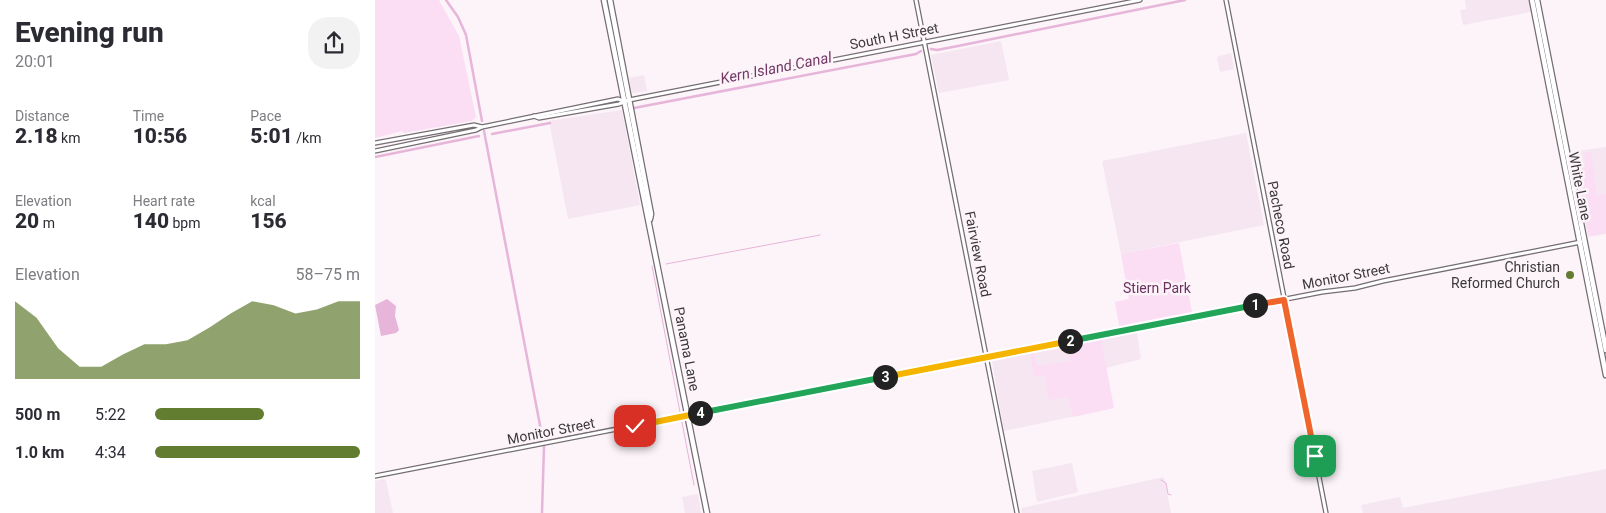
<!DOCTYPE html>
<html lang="en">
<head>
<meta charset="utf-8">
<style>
  :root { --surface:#fff; --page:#f2f2f3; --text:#2b2b33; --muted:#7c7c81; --accent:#627c30 }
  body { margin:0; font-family:Roboto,sans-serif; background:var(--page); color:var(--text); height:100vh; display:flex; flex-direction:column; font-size:19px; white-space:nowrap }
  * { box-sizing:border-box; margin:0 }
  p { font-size:16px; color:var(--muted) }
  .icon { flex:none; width:28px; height:28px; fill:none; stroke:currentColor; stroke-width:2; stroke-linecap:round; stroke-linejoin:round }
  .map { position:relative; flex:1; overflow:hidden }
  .sheet { display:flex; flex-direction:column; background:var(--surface); width:375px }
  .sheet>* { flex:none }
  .pin { position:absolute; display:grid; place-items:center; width:42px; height:42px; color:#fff; margin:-21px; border-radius:10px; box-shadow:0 2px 8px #0006 }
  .km { position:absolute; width:25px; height:25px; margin:-12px; border-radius:50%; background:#222; color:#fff; font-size:14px; line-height:25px; text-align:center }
  .round { display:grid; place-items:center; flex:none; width:52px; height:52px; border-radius:20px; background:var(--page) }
  .headline { display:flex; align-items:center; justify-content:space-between; height:85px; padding:0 15px }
  h1 { font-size:28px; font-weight:800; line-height:38px }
  .stats { display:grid; grid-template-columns:repeat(3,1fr); gap:8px; height:85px; padding:5px 15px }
  .stats div { display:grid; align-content:center }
  .stats b { font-size:21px; font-weight:800 }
  .stats small { font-size:14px; font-weight:400 }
  .stats p { font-size:14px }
  .chart { height:140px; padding:10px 15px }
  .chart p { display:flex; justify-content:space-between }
  .chart svg { width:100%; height:90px; margin-top:5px; fill:var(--accent); opacity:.7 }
  ul { padding:0 15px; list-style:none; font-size:16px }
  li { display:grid; grid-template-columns:80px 60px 1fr; align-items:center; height:38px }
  li i { height:12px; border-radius:6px; background:var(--accent) }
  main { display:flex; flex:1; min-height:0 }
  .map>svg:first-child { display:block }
</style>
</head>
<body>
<main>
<section class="sheet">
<div class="headline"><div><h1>Evening run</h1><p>20:01</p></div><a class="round"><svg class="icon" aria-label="share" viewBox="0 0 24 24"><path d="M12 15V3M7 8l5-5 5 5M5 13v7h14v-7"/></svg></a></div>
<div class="stats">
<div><p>Distance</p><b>2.18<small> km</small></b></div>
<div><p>Time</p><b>10:56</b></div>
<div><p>Pace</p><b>5:01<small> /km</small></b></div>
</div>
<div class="stats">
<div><p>Elevation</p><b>20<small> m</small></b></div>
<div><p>Heart rate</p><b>140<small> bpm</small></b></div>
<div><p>kcal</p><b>156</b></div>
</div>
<div class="chart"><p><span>Elevation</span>58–75 m</p>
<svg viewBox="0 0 160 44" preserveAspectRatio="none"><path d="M0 44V6L10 14L20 29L30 38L40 38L50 32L60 27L70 27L80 25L90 19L100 12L110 6L120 8L130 12L140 10L150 6L160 6V44z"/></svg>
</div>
<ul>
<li><b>500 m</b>5:22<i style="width:53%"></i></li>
<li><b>1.0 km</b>4:34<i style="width:100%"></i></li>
</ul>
</section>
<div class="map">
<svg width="1231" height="513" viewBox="0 0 1231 513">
  <rect width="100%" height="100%" fill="#fcf4f9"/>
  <g fill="#f5e6f1">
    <path d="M1090 0H1154L1156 12 1088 25 1085 10 1091 9Z"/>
    <path d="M626 41 634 80 564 93 556 55Z"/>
    <path d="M856 53 859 69 845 72 842 57Z"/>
    <path d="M269 75 272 91 257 93 254 78Z"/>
    <path d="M247 110 265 205 193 219 174 121Z"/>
    <path d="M871 133 889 225 746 254 727 161Z"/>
    <path d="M1231 147V234L1213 237 1196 152Z"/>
    <path d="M762 333 766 359 731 368 739 408 629 431 617 362 620 359Z"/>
    <path d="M697 463 703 492 662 502 657 471Z"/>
    <path d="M1231 469V513H988L986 505 1025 497 1028 508Z"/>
    <path d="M789 477 796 513H647L646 508Z"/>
    <path d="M9 479 11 481 18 513H0V481Z"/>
    <path d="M323 494 326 513H310L307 497Z"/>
  </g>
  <g fill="#fbdef3">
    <path d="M0 0H64L84 36 101 117 97 121 29 133 27 131 0 138Z"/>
    <path d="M1216 152 1222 196 1231 194V233L1216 236H1214L1200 169 1211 167 1209 153Z"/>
    <path d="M804 243 817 312 744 326 740 302 754 299 746 254Z"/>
    <path d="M726 339 739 408 698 417 693 397 674 400 669 375 659 377 655 353 659 352 662 366 695 361 692 345Z"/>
  </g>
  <path fill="#e6b5d9" d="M12 299 21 306 20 316 24 330 21 333 6 336 0 305Z"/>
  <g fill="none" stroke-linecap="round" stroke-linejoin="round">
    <g stroke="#e6b5d9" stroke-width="1">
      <path d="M291 264 445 235"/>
      <path d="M277 266 319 485"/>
      <path d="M786 480 791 483 793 494 796 495"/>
    </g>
    <g stroke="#e6b5d9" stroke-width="2.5">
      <path d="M71 0 83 17 91 35 107 121"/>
      <path d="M556 49 562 50 583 46 810 0"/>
      <path d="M259 108 541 54 546 51"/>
      <path d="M109 131 168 441"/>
      <path d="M117 134 175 123"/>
      <path d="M0 157 104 136"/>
      <path d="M167 513 169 446"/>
    </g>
    <g stroke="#746d72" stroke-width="5.5">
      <g id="minor">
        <path d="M541 0 642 513"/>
        <path d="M851 0 951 513"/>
        <path d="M159 116 164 118 244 104 254 100 765 0"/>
        <path d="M107 127 243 99 248 101"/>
        <path d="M0 143 99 125 107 127 101 130 0 151"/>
        <path d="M0 476 947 292 980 288 1008 281 1206 242"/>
      </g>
    </g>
    <g stroke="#746d72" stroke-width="7">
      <g id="major">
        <path d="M229 0 332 513"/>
        <path d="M235 0 276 214 275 219"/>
        <path d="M1157 0 1231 375"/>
        <path d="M1162 0 1231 350"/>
      </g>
    </g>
    <use href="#minor" stroke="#fff" stroke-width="3"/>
    <use href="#major" stroke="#fff" stroke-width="4.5"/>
  </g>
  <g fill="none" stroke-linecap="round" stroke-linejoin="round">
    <g stroke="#fff" stroke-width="10">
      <path id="split-1" d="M880 305 909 300 940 456"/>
    </g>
    <g stroke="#fff" stroke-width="10">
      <path id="split-2" d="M695 341 880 305"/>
    </g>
    <g stroke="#fff" stroke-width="10">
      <path id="split-3" d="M510 377 695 341"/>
    </g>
    <g stroke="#fff" stroke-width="10">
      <path id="split-4" d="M325 413 510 377"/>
    </g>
    <g stroke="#fff" stroke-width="10">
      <path id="split-5" d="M260 426 325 413"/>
    </g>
    <use href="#split-1" stroke="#f0652b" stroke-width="6"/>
    <use href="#split-2" stroke="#22a559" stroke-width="6"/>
    <use href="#split-3" stroke="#f5b400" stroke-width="6"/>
    <use href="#split-4" stroke="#22a559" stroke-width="6"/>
    <use href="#split-5" stroke="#f5b400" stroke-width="6"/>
  </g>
  <circle fill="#627c30" stroke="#fcf4f9" stroke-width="2" cx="1195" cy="275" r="5"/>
  <g text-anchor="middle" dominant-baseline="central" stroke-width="5" stroke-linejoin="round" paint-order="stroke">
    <g font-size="14" fill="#3b383b" stroke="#fcf4f9">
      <text transform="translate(519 36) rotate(-11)">South H Street</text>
      <text transform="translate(1205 186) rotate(79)">White Lane</text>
      <text transform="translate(906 225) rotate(79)">Pacheco Road</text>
      <text transform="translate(603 254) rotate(79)">Fairview Road</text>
      <text transform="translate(971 276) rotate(-11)">Monitor Street</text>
      <text transform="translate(312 349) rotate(79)">Panama Lane</text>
      <text transform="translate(176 431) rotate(-11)">Monitor Street</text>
    </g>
    <g font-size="14" fill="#3b383b" stroke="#fcf4f9" text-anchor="end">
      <text x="1185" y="267">Christian<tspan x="1185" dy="16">Reformed Church</tspan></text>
    </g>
    <g font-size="14" fill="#6c3160" stroke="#fcf4f9">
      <text x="782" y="288">Stiern Park</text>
    </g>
    <g font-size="15" font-style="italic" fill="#723766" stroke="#fcf4f9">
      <text transform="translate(401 68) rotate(-11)">Kern Island Canal</text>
    </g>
  </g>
</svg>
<div class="pin" style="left:940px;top:456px;background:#1e9e55"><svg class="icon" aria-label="arrive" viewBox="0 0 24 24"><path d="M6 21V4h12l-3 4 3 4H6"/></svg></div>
<div class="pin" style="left:260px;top:426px;background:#d93025"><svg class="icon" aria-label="check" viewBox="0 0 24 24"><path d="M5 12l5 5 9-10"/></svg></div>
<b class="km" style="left:880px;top:305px">1</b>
<b class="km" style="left:695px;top:341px">2</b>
<b class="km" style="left:510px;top:377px">3</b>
<b class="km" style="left:325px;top:413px">4</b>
</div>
</main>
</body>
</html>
